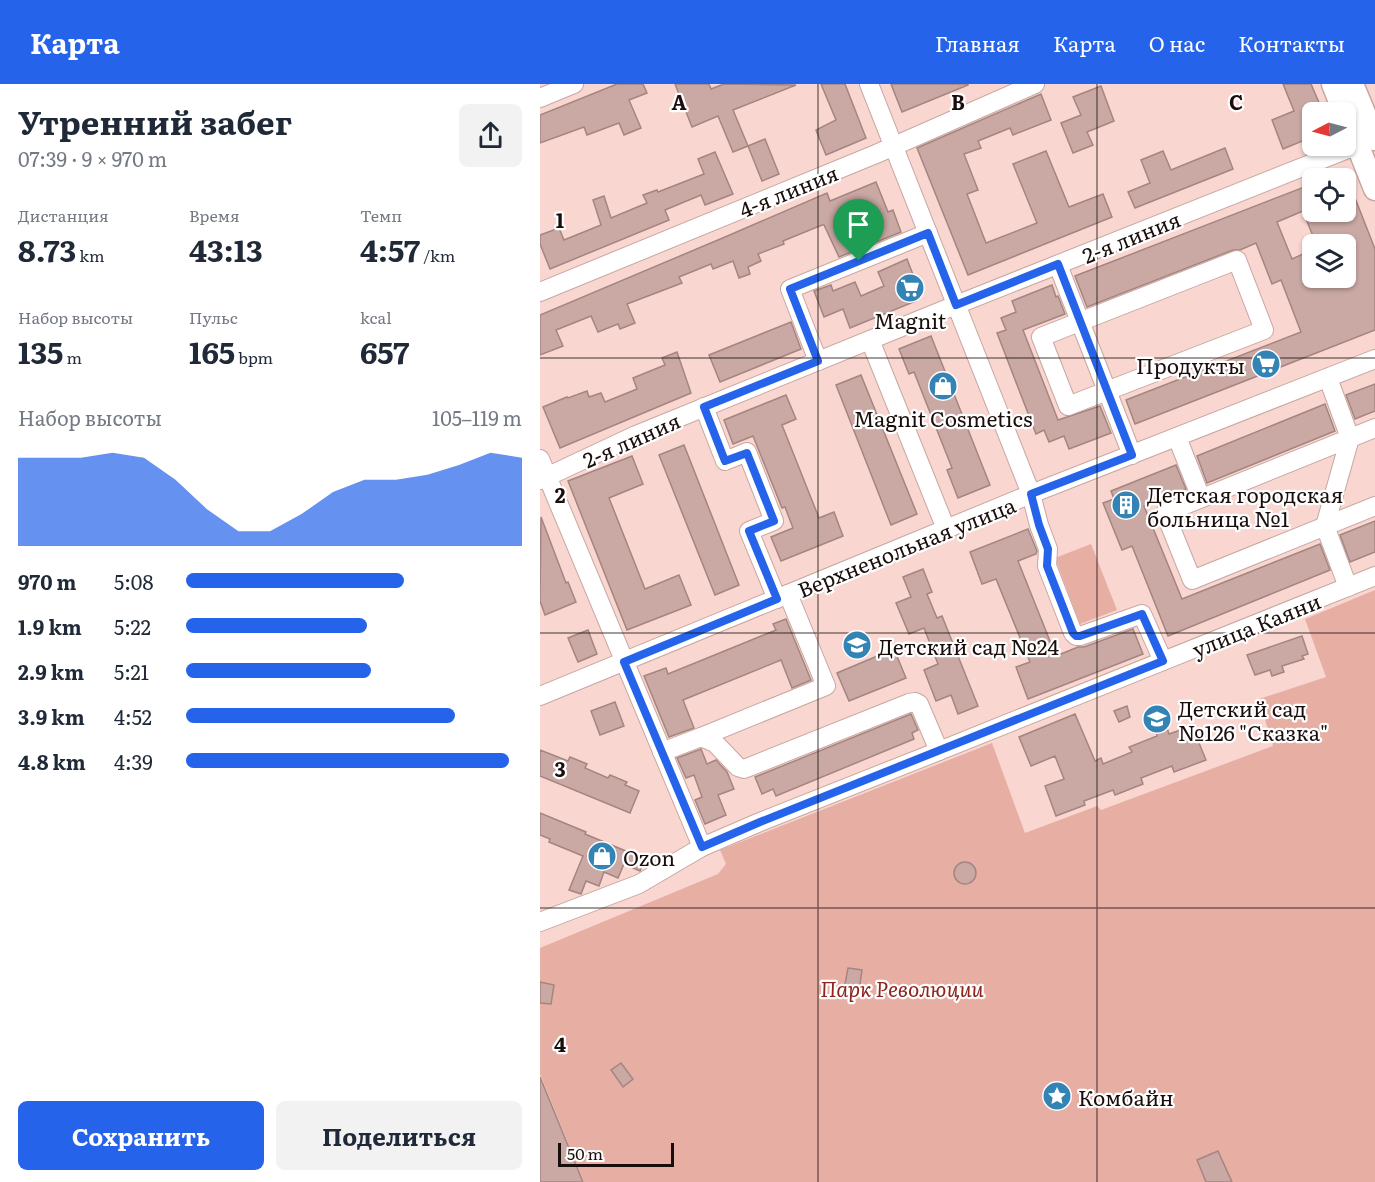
<!DOCTYPE html>
<html lang="ru">
<head>
<meta charset="utf-8">
<style>
  :root { --surface:#fff; --page:#f2f2f3; --text:#1f2937; --muted:#747a83; --accent:#2563eb }
  body { margin:0; font-family:Literata,serif; background:var(--page); color:var(--text); height:100vh; display:flex; flex-direction:column; font-size:22px; white-space:nowrap }
  * { box-sizing:border-box; margin:0 }
  p { font-size:20px; color:var(--muted) }
  .icon { flex:none; width:33px; height:33px; fill:none; stroke:currentColor; stroke-width:2; stroke-linecap:round; stroke-linejoin:round }
  .map { position:relative; flex:1; overflow:hidden }
  .details { display:flex; flex-direction:column; background:var(--surface); width:540px }
  .details>* { flex:none }
  .needle { width:39px; rotate:264deg }
  .controls { position:absolute; left:762px; top:18px; display:grid; gap:12px }
  .controls a { display:grid; place-items:center; width:54px; height:54px; border-radius:9px; background:var(--surface); box-shadow:0 2px 4px #0004; font-size:30px }
  .scale { position:absolute; left:18px; bottom:15px; width:116px; box-sizing:border-box; padding-left:6px; border:3px solid #190e0c; border-top:0; font-size:16px; line-height:21px; white-space:nowrap; color:#190e0c; -webkit-text-stroke:4px #fff; paint-order:stroke }
  .pin { position:absolute; display:grid; place-items:center; width:51px; height:51px; color:#fff; margin:-62px -26px; border-radius:50% 50% 50% 0; rotate:-45deg; box-shadow:0 0 6px #0007 }
  .pin .icon { rotate:45deg }
  .round { display:grid; place-items:center; flex:none; width:63px; height:63px; border-radius:9px; background:var(--page) }
  .headline { display:flex; align-items:center; justify-content:space-between; height:102px; padding:0 18px }
  h1 { font-size:33px; font-weight:700; line-height:45px }
  .figures { display:grid; grid-template-columns:repeat(3,1fr); gap:9px; height:102px; padding:6px 18px }
  .figures div { display:grid; align-content:center }
  .figures b { font-size:30px; font-weight:700 }
  .figures small { font-size:16px; font-weight:400 }
  .figures p { font-size:16px }
  .chart { height:168px; padding:12px 18px }
  .chart p { display:flex; justify-content:space-between }
  .chart svg { width:100%; height:108px; margin-top:6px; fill:var(--accent); opacity:.7 }
  .button { display:flex; gap:12px; margin-top:auto; padding:12px 18px }
  .button a { flex:1; height:69px; border-radius:9px; background:var(--accent); color:#fff; font-size:24px; font-weight:700; line-height:69px; text-align:center }
  .button a+a { background:var(--page); color:var(--text) }
  ul { padding:0 18px; list-style:none; font-size:20px }
  li { display:grid; grid-template-columns:96px 72px 1fr; align-items:center; height:45px }
  li i { height:15px; border-radius:8px; background:var(--accent) }
  header { display:flex; align-items:center; gap:36px; box-sizing:border-box; height:84px; padding:0 30px; background:var(--accent); color:#fff }
  header strong { font-size:28px }
  nav { display:flex; gap:33px; margin-inline-start:auto; font-size:21px }
  main { display:flex; flex:1; min-height:0 }
  .map>svg:first-child { display:block }
</style>
</head>
<body>
<header>
<strong>Карта</strong>
<nav><a>Главная</a><a>Карта</a><a>О нас</a><a>Контакты</a></nav>
</header>
<main>
<section class="details">
<div class="headline"><div><h1>Утренний забег</h1><p>07:39 · 9 × 970 m</p></div><a class="round"><svg class="icon" aria-label="share" viewBox="0 0 24 24"><path d="M12 15V3M7 8l5-5 5 5M5 13v7h14v-7"/></svg></a></div>
<div class="figures">
<div><p>Дистанция</p><b>8.73<small> km</small></b></div>
<div><p>Время</p><b>43:13</b></div>
<div><p>Темп</p><b>4:57<small> /km</small></b></div>
</div>
<div class="figures">
<div><p>Набор высоты</p><b>135<small> m</small></b></div>
<div><p>Пульс</p><b>165<small> bpm</small></b></div>
<div><p>kcal</p><b>657</b></div>
</div>
<div class="chart"><p><span>Набор высоты</span>105–119 m</p>
<svg viewBox="0 0 160 44" preserveAspectRatio="none"><path d="M0 44V8L10 8L20 8L30 6L40 8L50 17L60 29L70 38L80 38L90 31L100 22L110 17L120 17L130 15L140 11L150 6L160 8V44z"/></svg>
</div>
<ul>
<li><b>970 m</b>5:08<i style="width:65%"></i></li>
<li><b>1.9 km</b>5:22<i style="width:54%"></i></li>
<li><b>2.9 km</b>5:21<i style="width:55%"></i></li>
<li><b>3.9 km</b>4:52<i style="width:80%"></i></li>
<li><b>4.8 km</b>4:39<i style="width:96%"></i></li>
</ul>
<div class="button"><a>Сохранить</a><a>Поделиться</a></div>
</section>
<div class="map">
<svg width="835" height="1098" viewBox="0 0 835 1098">
  <rect width="100%" height="100%" fill="#f9d6d0"/>
  <g fill="#e7aea4">
    <path d="M551 460 577 526 540 540 515 474Z"/>
    <path d="M835 506V1098H44L0 990V864L178 790 186 780 180 766 452 659 485 749 557 722 561 726 733 662 719 615 786 593 765 535Z"/>
  </g>
  <g fill="#caa8a3" stroke="#a58580" stroke-width="1.5" fill-rule="evenodd">
    <path d="M77 0H103L107 9 89 16 101 44 84 51 79 39 47 51 44 43 0 59V31Z"/>
    <path d="M135 0H169L171 5 184 0 256 1 193 26 208 62 193 68 178 32 152 43Z"/>
    <path d="M281 0H305L326 54 286 71 276 46 296 36Z"/>
    <path d="M351 0H428V1L362 28Z"/>
    <path d="M743 0H771L783 28H772V53L743 65 732 36 754 27Z"/>
    <path d="M561 2 574 37 547 48 553 61 533 69 521 39 541 31 533 13Z"/>
    <path d="M501 10 511 36 473 51 470 44 438 57 441 64 424 70 438 106 427 110 446 159 497 139 473 80 506 67 529 123 563 110 572 133 428 191 377 64Z"/>
    <path d="M225 55 239 90 222 97 208 62Z"/>
    <path d="M685 64 693 85 595 124 588 108 610 99 601 76 623 67 631 86Z"/>
    <path d="M175 68 193 110 165 121 161 111 125 126 129 136 10 185 0 160V151L19 144 24 156 61 141 53 116 64 112 71 134 107 119 103 111 117 106 118 108 164 90 158 75Z"/>
    <path d="M806 91 835 165V246L595 340 586 316 761 248 741 196 732 200 716 159 700 166H693L547 223 535 192 772 100V128H806ZM763 127 776 160H806V194H772V166L752 175 737 138Z"/>
    <path d="M336 98 348 128 353 126 361 148 299 173 284 141H282L243 157 244 160 218 170 221 177 208 183 210 190 199 194 193 177 173 185 171 180 139 193 142 199 87 220 95 239 80 245 78 240 58 248 51 232 16 246 23 262 0 271V231L185 153 287 109 290 117Z"/>
    <path d="M367 175 379 206 378 211 376 217 310 244 303 225 284 233 274 207 291 201 293 207 315 198 321 212 344 202 338 188Z"/>
    <path d="M512 201 516 213 518 212 525 230 483 246 518 336 560 322 571 349 529 365 524 352 509 358 504 346 496 350 457 249 466 246 461 234 476 228 472 217Z"/>
    <path d="M251 238 261 265 180 298 169 271Z"/>
    <path d="M391 252 450 401 418 414 407 386 412 384 374 288 369 290 359 265Z"/>
    <path d="M137 268 151 309 20 364 3 323 27 313 28 314 47 307 49 313 61 309 65 318 97 305 93 294 125 281 122 274Z"/>
    <path d="M321 291 377 430 351 441 296 301Z"/>
    <path d="M835 300V327L815 335 806 311Z"/>
    <path d="M246 311 256 335 242 341 279 434 294 428 303 452 241 477 231 453 253 444 245 423 242 424 213 352 193 360 184 336Z"/>
    <path d="M785 320 795 347 667 399 657 372Z"/>
    <path d="M144 361 199 501 175 511 119 371Z"/>
    <path d="M92 372 103 400 69 414 105 505 139 491 151 521 87 546 28 397Z"/>
    <path d="M636 381 646 405 604 422 642 515 780 460 790 486 628 552 592 462 582 466 563 419 574 415 571 407Z"/>
    <path d="M1 433 26 499 28 498 36 518 5 531 0 517Z"/>
    <path d="M835 437V468L810 478 800 451Z"/>
    <path d="M488 445 497 467 496 470 478 477 516 572 538 563H544L593 545 603 570 488 615 476 583 490 578 456 495 442 500 430 468Z"/>
    <path d="M383 485 392 508 387 510 397 534 402 532 438 622 418 630 411 611 396 617 384 586 398 580 384 544 369 550 356 519 371 513 363 493Z"/>
    <path d="M246 535 271 596 252 604 241 576 143 616 154 644 129 653 104 592 126 584 128 590 236 546 233 540Z"/>
    <path d="M48 546 57 570 38 578 28 554Z"/>
    <path d="M762 552 768 570 762 572 764 575 742 582 744 588 732 592 730 586 715 591 707 571Z"/>
    <path d="M354 565 366 594 309 617 297 589Z"/>
    <path d="M75 618 84 642 60 651 51 627Z"/>
    <path d="M587 622 590 633 579 638 574 627Z"/>
    <path d="M371 630 378 646 372 649 374 655 236 712 233 705 222 710 215 693Z"/>
    <path d="M535 630 555 677 561 674 563 680 592 668 589 663 617 652 616 648 627 644 629 650 652 642 666 676 634 688 632 682 601 694 603 700 575 711 573 706 544 717 545 721 516 732 505 702 524 695 515 672 491 682 479 653Z"/>
    <path d="M161 665 167 680 176 676 187 688 194 705 178 711 186 731 165 740 155 716 162 713 154 691 146 694 137 674Z"/>
    <path d="M0 666 28 677 30 673 47 680 45 684 68 694 70 691 87 698 85 701 99 707 90 729 0 692Z"/>
    <path d="M0 729 46 748 45 750 105 775 100 787 84 780 78 794 64 788 59 802 46 797 41 810 29 806 43 772 9 758 10 755 0 751Z"/>
    <circle cx="425" cy="789" r="11"/>
    <path d="M308 884 322 886 318 913 303 911Z"/>
    <path d="M0 898 14 901 11 920 0 919Z"/>
    <path d="M81 979 93 995 83 1003 71 986Z"/>
    <path d="M0 993 43 1098H0Z"/>
    <path d="M678 1067 692 1098H666L657 1076Z"/>
  </g>
  <g fill="none" stroke-linecap="round" stroke-linejoin="round">
    <g stroke="#c8a7a1" stroke-width="20">
      <g id="minor">
        <path d="M329 0 491 410 499 441 508 465 507 482 533 549 536 552H540L602 530 623 577"/>
        <path d="M0 14 34 0"/>
        <path d="M697 176 724 246 528 322 501 253Z"/>
        <path d="M518 181 592 371"/>
        <path d="M0 208 336 70 495 0"/>
        <path d="M330 256 406 445"/>
        <path d="M278 277 250 205 388 149"/>
        <path d="M788 294 810 354 785 442 808 503"/>
        <path d="M164 323 185 377 207 368 234 437 209 447 237 515"/>
        <path d="M835 344 625 429 652 496 835 422"/>
        <path d="M637 353 661 414"/>
        <path d="M0 375 162 763"/>
        <path d="M0 396 96 351 416 221 828 57"/>
        <path d="M0 612 491 410 835 275"/>
        <path d="M161 653 286 602 248 510"/>
        <path d="M122 668 161 653 175 659 198 683 204 685 369 619 375 618 379 620 399 667"/>
        <path d="M0 838 99 800 162 763 220 738 399 667 835 492"/>
      </g>
    </g>
    <g stroke="#c8a7a1" stroke-width="25">
      <g id="major">
        <path d="M793 0 804 28"/>
        <path d="M812 0 835 55"/>
        <path d="M806 32 835 105"/>
      </g>
    </g>
    <use href="#minor" stroke="#fff" stroke-width="18"/>
    <use href="#major" stroke="#fff" stroke-width="22"/>
  </g>
  <g fill="none" stroke-linecap="round" stroke-linejoin="round">
    <g stroke="#fff" stroke-width="12">
      <path id="route" d="M388 149 416 221 518 180 592 371 491 410 499 441 508 465 507 482 533 549 536 552H540L602 530 623 577 220 738 162 763 84 578 237 515 209 447 234 437 207 369 185 377 164 323 278 277 250 205Z"/>
    </g>
    <use href="#route" stroke="#2563eb" stroke-width="8"/>
  </g>
  <path fill="none" stroke="#190e0c" stroke-width="1.5" stroke-opacity="0.55" d="M278 0V1098M557 0V1098M0 274H835M0 549H835M0 824H835"/>
  <defs>
    <g id="supermarket-disc" transform="scale(1.5)"><circle r="9.5" fill="#3384b5" stroke="#fff"/><path d="M-6-5.5h2.5l.6 2H6L4.5 2H-2.5L-4.4-4H-6ZM-1.5 3.2a1.3 1.3 0 1 0 .1 0ZM3 3.2a1.3 1.3 0 1 0 .1 0Z" fill="#fff"/></g>
    <g id="shop-disc" transform="scale(1.5)"><circle r="9.5" fill="#3384b5" stroke="#fff"/><path d="M-5-2.5h2.3a2.7 3.5 0 0 1 5.4 0H5L5.5 6h-11ZM-1.5-2.5h3a1.5 2.3 0 0 0-3 0Z" fill="#fff"/></g>
    <g id="building-disc" transform="scale(1.5)"><circle r="9.5" fill="#3384b5" stroke="#fff"/><path d="M-4-6H4V6H1V3H-1V6H-4ZM-2.5-4.3h1.7v1.8h-1.7ZM.8-4.3h1.7v1.8H.8ZM-2.5-1h1.7V.8h-1.7ZM.8-1h1.7V.8H.8Z" fill="#fff"/></g>
    <g id="school-disc" transform="scale(1.5)"><circle r="9.5" fill="#3384b5" stroke="#fff"/><path d="M0-5L7-2L0 1L-7-2ZM-4 1L0 2.5L4 1V4Q0 6-4 4Z" fill="#fff"/></g>
    <g id="sight-disc" transform="scale(1.5)"><circle r="9.5" fill="#3384b5" stroke="#fff"/><path d="M0-6L1.8-2.2L6-1.7L2.9 1.2L3.7 5.4L0 3.3L-3.7 5.4L-2.9 1.2L-6-1.7L-1.8-2.2Z" fill="#fff"/></g>
  </defs>
  <g fill-rule="evenodd">
    <use href="#supermarket-disc" x="370" y="204"/>
    <use href="#supermarket-disc" x="726" y="280"/>
    <use href="#shop-disc" x="403" y="302"/>
    <use href="#building-disc" x="586" y="421"/>
    <use href="#school-disc" x="317" y="561"/>
    <use href="#school-disc" x="617" y="635"/>
    <use href="#shop-disc" x="62" y="772"/>
    <use href="#sight-disc" x="517" y="1012"/>
  </g>
  <g text-anchor="middle" dominant-baseline="central" stroke-width="4.5" stroke-linejoin="round" paint-order="stroke">
    <g font-size="21" fill="#190e0c" stroke="#fff">
      <text transform="translate(248 106) rotate(-22)">4-я линия</text>
      <text transform="translate(591 152) rotate(-22)">2-я линия</text>
      <text transform="translate(91 355) rotate(-24)">2-я линия</text>
      <text transform="translate(366 462) rotate(-22)">Верхненольная улица</text>
      <text transform="translate(716 540) rotate(-22)">улица Каяни</text>
    </g>
    <g font-size="21" fill="#190e0c" stroke="#fff" text-anchor="start">
      <text x="370" y="235" text-anchor="middle">Magnit</text>
      <text x="705" y="280" text-anchor="end">Продукты</text>
      <text x="403" y="333" text-anchor="middle">Magnit Cosmetics</text>
      <text x="607" y="409">Детская городская<tspan x="607" dy="24">больница №1</tspan></text>
      <text x="338" y="561">Детский сад №24</text>
      <text x="638" y="623">Детский сад<tspan x="638" dy="24">№126 "Сказка"</tspan></text>
      <text x="83" y="772">Ozon</text>
      <text x="538" y="1012">Комбайн</text>
    </g>
    <g font-size="21" font-style="italic" fill="#8d251d" stroke="#fff">
      <text x="362" y="903">Парк Революции</text>
    </g>
  </g>
  <g font-size="20" text-anchor="middle" font-weight="bold" fill="#190e0c" stroke="#fff" stroke-width="4.5" stroke-linejoin="round" paint-order="stroke">
    <text x="139" y="26">A</text>
    <text x="418" y="26">B</text>
    <text x="696" y="26">C</text>
    <text x="20" y="144">1</text>
    <text x="20" y="419">2</text>
    <text x="20" y="693">3</text>
    <text x="20" y="968">4</text>
  </g>
</svg>
<div class="controls">
<a><svg class="needle" viewBox="-14 -14 28 28"><path d="M0-13l5 13h-10z" fill="#e53935"/><path d="M0 13l5-13h-10z" fill="#747a83"/></svg></a>
<a><svg class="icon" aria-label="locate" viewBox="0 0 24 24"><circle cx="12" cy="12" r="6"/><path d="M12 2v4M12 18v4M2 12h4M18 12h4"/></svg></a>
<a><svg class="icon" aria-label="layers" viewBox="0 0 24 24"><path d="M12 4l9 5-9 5-9-5zM3 14l9 5 9-5"/></svg></a>
</div>
<div class="scale">50 m</div>
<div class="pin" style="left:319px;top:177px;background:#1e9e55"><svg class="icon" aria-label="arrive" viewBox="0 0 24 24"><path d="M6 21V4h12l-3 4 3 4H6"/></svg></div>
</div>
</main>
</body>
</html>
